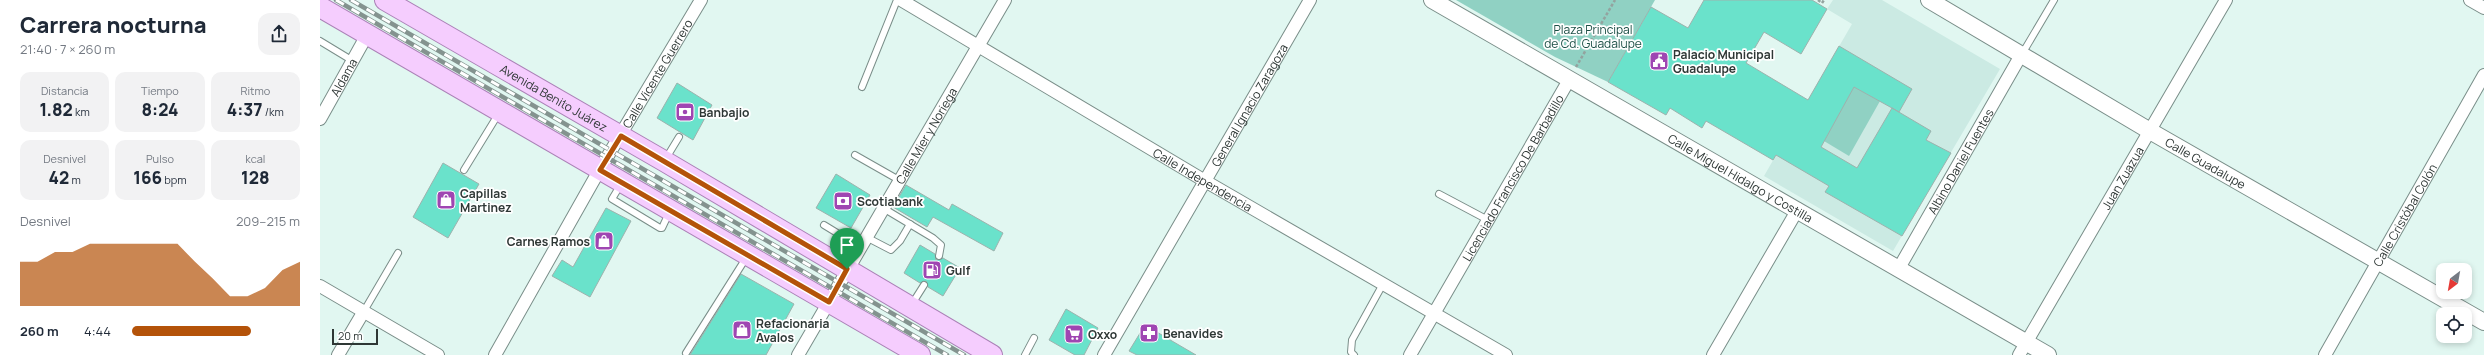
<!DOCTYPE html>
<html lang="es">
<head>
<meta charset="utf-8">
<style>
  :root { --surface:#fff; --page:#f2f2f3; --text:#1f2937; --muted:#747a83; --accent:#b45309 }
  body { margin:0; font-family:Manrope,sans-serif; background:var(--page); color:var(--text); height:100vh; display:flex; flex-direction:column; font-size:15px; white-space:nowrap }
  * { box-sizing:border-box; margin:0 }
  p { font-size:13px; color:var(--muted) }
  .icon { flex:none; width:22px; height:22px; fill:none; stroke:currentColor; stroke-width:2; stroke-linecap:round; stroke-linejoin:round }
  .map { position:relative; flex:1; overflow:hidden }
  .side { display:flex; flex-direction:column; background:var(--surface); width:320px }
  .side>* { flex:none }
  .needle { width:26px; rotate:211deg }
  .buttons { position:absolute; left:2116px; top:263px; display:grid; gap:8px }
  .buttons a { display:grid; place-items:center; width:36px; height:36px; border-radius:8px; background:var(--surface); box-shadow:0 2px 6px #0003; font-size:20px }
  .scale { position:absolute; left:12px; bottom:10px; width:46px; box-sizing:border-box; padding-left:4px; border:2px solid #2e3735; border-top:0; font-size:11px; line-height:14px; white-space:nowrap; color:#2e3735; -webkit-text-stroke:3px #fff; paint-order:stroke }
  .pin { position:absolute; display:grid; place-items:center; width:34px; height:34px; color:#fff; margin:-41px -17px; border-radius:50% 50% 50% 0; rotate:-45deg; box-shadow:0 0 4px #0007 }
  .pin .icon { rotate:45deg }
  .round { display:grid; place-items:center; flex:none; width:42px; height:42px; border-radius:12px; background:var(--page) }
  .headline { display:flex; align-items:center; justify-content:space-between; height:68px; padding:0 20px }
  h1 { font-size:22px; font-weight:800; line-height:30px }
  .figures { display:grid; grid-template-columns:repeat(3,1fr); gap:6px; height:68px; padding:4px 20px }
  .figures div { display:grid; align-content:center; border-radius:10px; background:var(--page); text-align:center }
  .figures b { font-size:17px; font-weight:800 }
  .figures small { font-size:11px; font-weight:400 }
  .figures p { font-size:11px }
  .chart { height:112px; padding:8px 20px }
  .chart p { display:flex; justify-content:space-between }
  .chart svg { width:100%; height:72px; margin-top:4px; fill:var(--accent); opacity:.7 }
  ul { padding:0 20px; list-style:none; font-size:13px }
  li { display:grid; grid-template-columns:64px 48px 1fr; align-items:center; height:30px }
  li i { height:10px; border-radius:5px; background:var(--accent) }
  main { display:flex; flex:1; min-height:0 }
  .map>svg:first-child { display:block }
</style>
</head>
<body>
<main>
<section class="side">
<div class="headline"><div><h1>Carrera nocturna</h1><p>21:40 · 7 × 260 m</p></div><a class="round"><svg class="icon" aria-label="share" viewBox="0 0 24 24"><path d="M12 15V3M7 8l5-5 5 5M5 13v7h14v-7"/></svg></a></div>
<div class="figures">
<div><p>Distancia</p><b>1.82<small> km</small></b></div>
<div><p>Tiempo</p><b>8:24</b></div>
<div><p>Ritmo</p><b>4:37<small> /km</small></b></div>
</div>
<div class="figures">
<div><p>Desnivel</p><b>42<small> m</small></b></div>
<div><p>Pulso</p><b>166<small> bpm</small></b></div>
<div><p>kcal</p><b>128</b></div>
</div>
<div class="chart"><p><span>Desnivel</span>209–215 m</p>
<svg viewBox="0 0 160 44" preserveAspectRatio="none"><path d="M0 44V17L10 17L20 11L30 11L40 6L50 6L60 6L70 6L80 6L90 6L100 17L110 27L120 38L130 38L140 33L150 22L160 17V44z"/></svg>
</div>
<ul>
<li><b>260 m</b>4:44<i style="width:71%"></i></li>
</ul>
</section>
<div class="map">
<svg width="2164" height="355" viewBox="0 0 2164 355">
  <rect width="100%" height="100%" fill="#e1f7f1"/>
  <path fill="#cbeae3" d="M1513 0H1562L1680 69 1573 251 1444 176 1532 24 1507 9Z"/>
  <g fill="#90d1c3">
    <path d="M1136 0H1335L1288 82 1235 57Z"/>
    <path d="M1533 86 1560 101 1529 156 1504 141Z"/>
  </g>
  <g fill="#6ae2cb" stroke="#9db2ad" fill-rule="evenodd">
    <path d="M1384 0H1492L1507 9 1481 54 1444 32 1426 63 1488 100 1519 46 1592 89 1579 112 1572 108 1611 131 1606 140 1631 153 1582 236 1505 192 1509 186 1456 155 1453 160 1386 121 1382 128 1350 108 1346 115 1288 82 1331 7 1368 28ZM1534 87 1572 108 1537 168 1501 147Z"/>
    <path d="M357 83 392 105 373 140 337 118Z"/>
    <path d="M123 163 159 184 128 238 93 217Z"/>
    <path d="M516 174 550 195 531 228 496 208Z"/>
    <path d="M586 185 629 210 632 204 683 233 674 251 613 217 607 227 573 207Z"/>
    <path d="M286 208 311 221 270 297 232 276 242 260 253 267Z"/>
    <path d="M600 245 615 254 616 260 623 258 640 268 623 296 608 287 606 281 600 283 584 273Z"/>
    <path d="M421 274 474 304 446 355H370Z"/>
    <path d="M746 309 778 328 764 355H755L729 340Z"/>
    <path d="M825 325 852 341 876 355H817L809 351Z"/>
  </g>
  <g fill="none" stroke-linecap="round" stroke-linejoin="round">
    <g stroke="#7a8e89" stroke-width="8">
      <g id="service">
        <path d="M0 41 33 61"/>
        <path d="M1702 54 1734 0"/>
        <path d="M542 87 577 0"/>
        <path d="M535 155 579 180"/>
        <path d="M345 160 359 137"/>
        <path d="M144 170 179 113"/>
        <path d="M301 184 292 199 340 228H342L349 213"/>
        <path d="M1119 194 1168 220"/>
        <path d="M563 208 613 238 621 245 619 256"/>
        <path d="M504 225 540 247"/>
        <path d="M546 237 571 250 580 241 590 224"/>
        <path d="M592 304 604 285"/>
        <path d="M44 311 78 253"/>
        <path d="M366 353 426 258"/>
        <path d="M705 355 714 338"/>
        <path d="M1034 355 1031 352 1032 340 1063 284"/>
      </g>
    </g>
    <g stroke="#7a8e89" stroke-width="14">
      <g id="minor">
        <path id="s1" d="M581 0 885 181 1186 355"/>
        <path d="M2150 0 2164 8"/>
        <path id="s2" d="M0 119 47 35"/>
        <path id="s3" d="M1579 268 1701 55"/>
        <path d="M0 286 118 355"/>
        <path d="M18 355 44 311"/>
        <path id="s4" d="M175 355 280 169 381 0"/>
        <path id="s5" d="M478 355 685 0"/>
        <path id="s6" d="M784 355 990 0"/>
        <path id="s7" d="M1090 355 1249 80"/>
        <path d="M1393 355 1478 209"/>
        <path id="s8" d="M1699 355 1906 0"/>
        <path id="s9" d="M2005 355 2164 75"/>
      </g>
    </g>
    <g stroke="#7a8e89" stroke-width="18">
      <g id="tertiary">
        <path id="s10" d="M1112 0 1728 355"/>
        <path id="s11" d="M1609 0 1830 131 2164 322"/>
      </g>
    </g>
    <g stroke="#ab82b7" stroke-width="22">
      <g id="primary">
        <path id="s12" d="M65 0 344 161 672 355"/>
        <path d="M0 7 600 355"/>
      </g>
    </g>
    <g stroke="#93a39f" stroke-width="2.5" stroke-dasharray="3 2" stroke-linecap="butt">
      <path d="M1498 0 1502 3 1504 0"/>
      <path d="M1256 67 1295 0"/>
    </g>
    <use href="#service" stroke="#fff" stroke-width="6"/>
    <use href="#minor" stroke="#fff" stroke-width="12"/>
    <use href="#tertiary" stroke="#fff" stroke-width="16"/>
    <use href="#primary" stroke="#f5cdfe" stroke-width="20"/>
    <g stroke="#84938f" stroke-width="4.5">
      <g id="rail">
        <path d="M16 0 627 355"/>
        <path d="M31 0 644 355"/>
      </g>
    </g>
    <use href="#rail" stroke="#fff" stroke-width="3" stroke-dasharray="9" stroke-linecap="butt"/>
  </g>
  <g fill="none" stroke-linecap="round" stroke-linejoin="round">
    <g stroke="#fff" stroke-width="8">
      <path id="route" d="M301 136 527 269 509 302 280 170Z"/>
    </g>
    <use href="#route" stroke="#b45309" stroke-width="5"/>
  </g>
  <defs>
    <g id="civic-square" transform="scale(1)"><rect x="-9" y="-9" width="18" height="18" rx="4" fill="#9f46b2" stroke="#fff"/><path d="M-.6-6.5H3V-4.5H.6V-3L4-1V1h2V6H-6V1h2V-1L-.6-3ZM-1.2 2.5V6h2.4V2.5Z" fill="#fff"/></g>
    <g id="bank-square" transform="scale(1)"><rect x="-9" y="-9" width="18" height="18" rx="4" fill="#9f46b2" stroke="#fff"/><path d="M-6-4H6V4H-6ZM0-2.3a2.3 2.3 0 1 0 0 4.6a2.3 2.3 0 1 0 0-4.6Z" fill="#fff"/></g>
    <g id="shop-square" transform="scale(1)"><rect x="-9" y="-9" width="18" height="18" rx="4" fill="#9f46b2" stroke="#fff"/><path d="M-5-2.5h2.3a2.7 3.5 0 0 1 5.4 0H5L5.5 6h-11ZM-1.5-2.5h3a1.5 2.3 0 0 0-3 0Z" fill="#fff"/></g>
    <g id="fuel-square" transform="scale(1)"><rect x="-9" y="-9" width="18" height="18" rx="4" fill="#9f46b2" stroke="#fff"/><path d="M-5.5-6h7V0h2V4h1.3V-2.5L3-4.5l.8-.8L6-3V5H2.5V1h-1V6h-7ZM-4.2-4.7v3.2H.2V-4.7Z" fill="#fff"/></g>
    <g id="pharmacy-square" transform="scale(1)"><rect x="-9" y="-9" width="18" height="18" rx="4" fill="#9f46b2" stroke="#fff"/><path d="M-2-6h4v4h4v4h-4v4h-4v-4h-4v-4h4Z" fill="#fff"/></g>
    <g id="supermarket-square" transform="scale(1)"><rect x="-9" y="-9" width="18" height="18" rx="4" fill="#9f46b2" stroke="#fff"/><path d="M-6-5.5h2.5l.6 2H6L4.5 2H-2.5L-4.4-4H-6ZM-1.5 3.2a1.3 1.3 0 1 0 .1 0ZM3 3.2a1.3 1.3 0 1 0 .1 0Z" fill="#fff"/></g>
  </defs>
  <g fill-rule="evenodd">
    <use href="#civic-square" x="1339" y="61"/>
    <use href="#bank-square" x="365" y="112"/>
    <use href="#shop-square" x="126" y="200"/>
    <use href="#bank-square" x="523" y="201"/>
    <use href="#shop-square" x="284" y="241"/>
    <use href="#fuel-square" x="612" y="270"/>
    <use href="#shop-square" x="422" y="330"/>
    <use href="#pharmacy-square" x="829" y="333"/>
    <use href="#supermarket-square" x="754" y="334"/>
  </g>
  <g text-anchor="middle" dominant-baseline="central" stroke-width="3.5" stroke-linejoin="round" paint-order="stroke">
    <g font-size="12" fill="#1b4f45" stroke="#fff">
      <text x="1273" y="29">Plaza Principal<tspan x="1273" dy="14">de Cd. Guadalupe</tspan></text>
    </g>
    <g font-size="12" font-weight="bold" fill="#2e3735" stroke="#fff" text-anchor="start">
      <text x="1353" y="54">Palacio Municipal<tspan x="1353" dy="14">Guadalupe</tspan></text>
      <text x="379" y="112">Banbajio</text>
      <text x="140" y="193">Capillas<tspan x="140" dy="14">Martinez</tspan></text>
      <text x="537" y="201">Scotiabank</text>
      <text x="270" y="241" text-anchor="end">Carnes Ramos</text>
      <text x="626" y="270">Gulf</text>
      <text x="436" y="323">Refacionaria<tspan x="436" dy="14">Avalos</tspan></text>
      <text x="843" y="333">Benavides</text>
      <text x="768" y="334">Oxxo</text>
    </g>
    <g font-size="12" fill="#2e3735" stroke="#fff">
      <text stroke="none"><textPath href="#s4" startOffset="325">Calle Vicente Guerrero</textPath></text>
      <text stroke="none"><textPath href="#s2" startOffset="48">Aldama</textPath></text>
      <text stroke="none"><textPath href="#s12" startOffset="195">Avenida Benito Juárez</textPath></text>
      <text stroke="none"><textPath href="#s6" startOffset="289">General Ignacio Zaragoza</textPath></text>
      <text stroke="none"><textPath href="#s5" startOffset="254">Calle Mier y Noriega</textPath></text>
      <text stroke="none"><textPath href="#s3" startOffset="123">Albino Daniel Fuentes</textPath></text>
      <text stroke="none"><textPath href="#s11" startOffset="321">Calle Guadalupe</textPath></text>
      <text stroke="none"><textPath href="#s7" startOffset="205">Licenciado Francisco De Barbadillo</textPath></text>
      <text stroke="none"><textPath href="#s10" startOffset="356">Calle Miguel Hidalgo y Costilla</textPath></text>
      <text stroke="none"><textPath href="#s8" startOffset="205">Juan Zuazua</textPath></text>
      <text stroke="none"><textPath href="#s1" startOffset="351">Calle Independencia</textPath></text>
      <text stroke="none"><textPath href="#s9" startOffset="161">Calle Cristóbal Colón</textPath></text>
    </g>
  </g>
</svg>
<div class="buttons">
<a><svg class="needle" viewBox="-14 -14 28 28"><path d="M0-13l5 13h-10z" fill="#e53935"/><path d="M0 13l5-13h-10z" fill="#747a83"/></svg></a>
<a><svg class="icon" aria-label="locate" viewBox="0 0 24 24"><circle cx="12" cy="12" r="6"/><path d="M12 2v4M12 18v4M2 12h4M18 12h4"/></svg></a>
</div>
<div class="scale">20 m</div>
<div class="pin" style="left:527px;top:269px;background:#1e9e55"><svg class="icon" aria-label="arrive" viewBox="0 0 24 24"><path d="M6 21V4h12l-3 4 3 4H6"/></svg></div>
</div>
</main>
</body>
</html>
